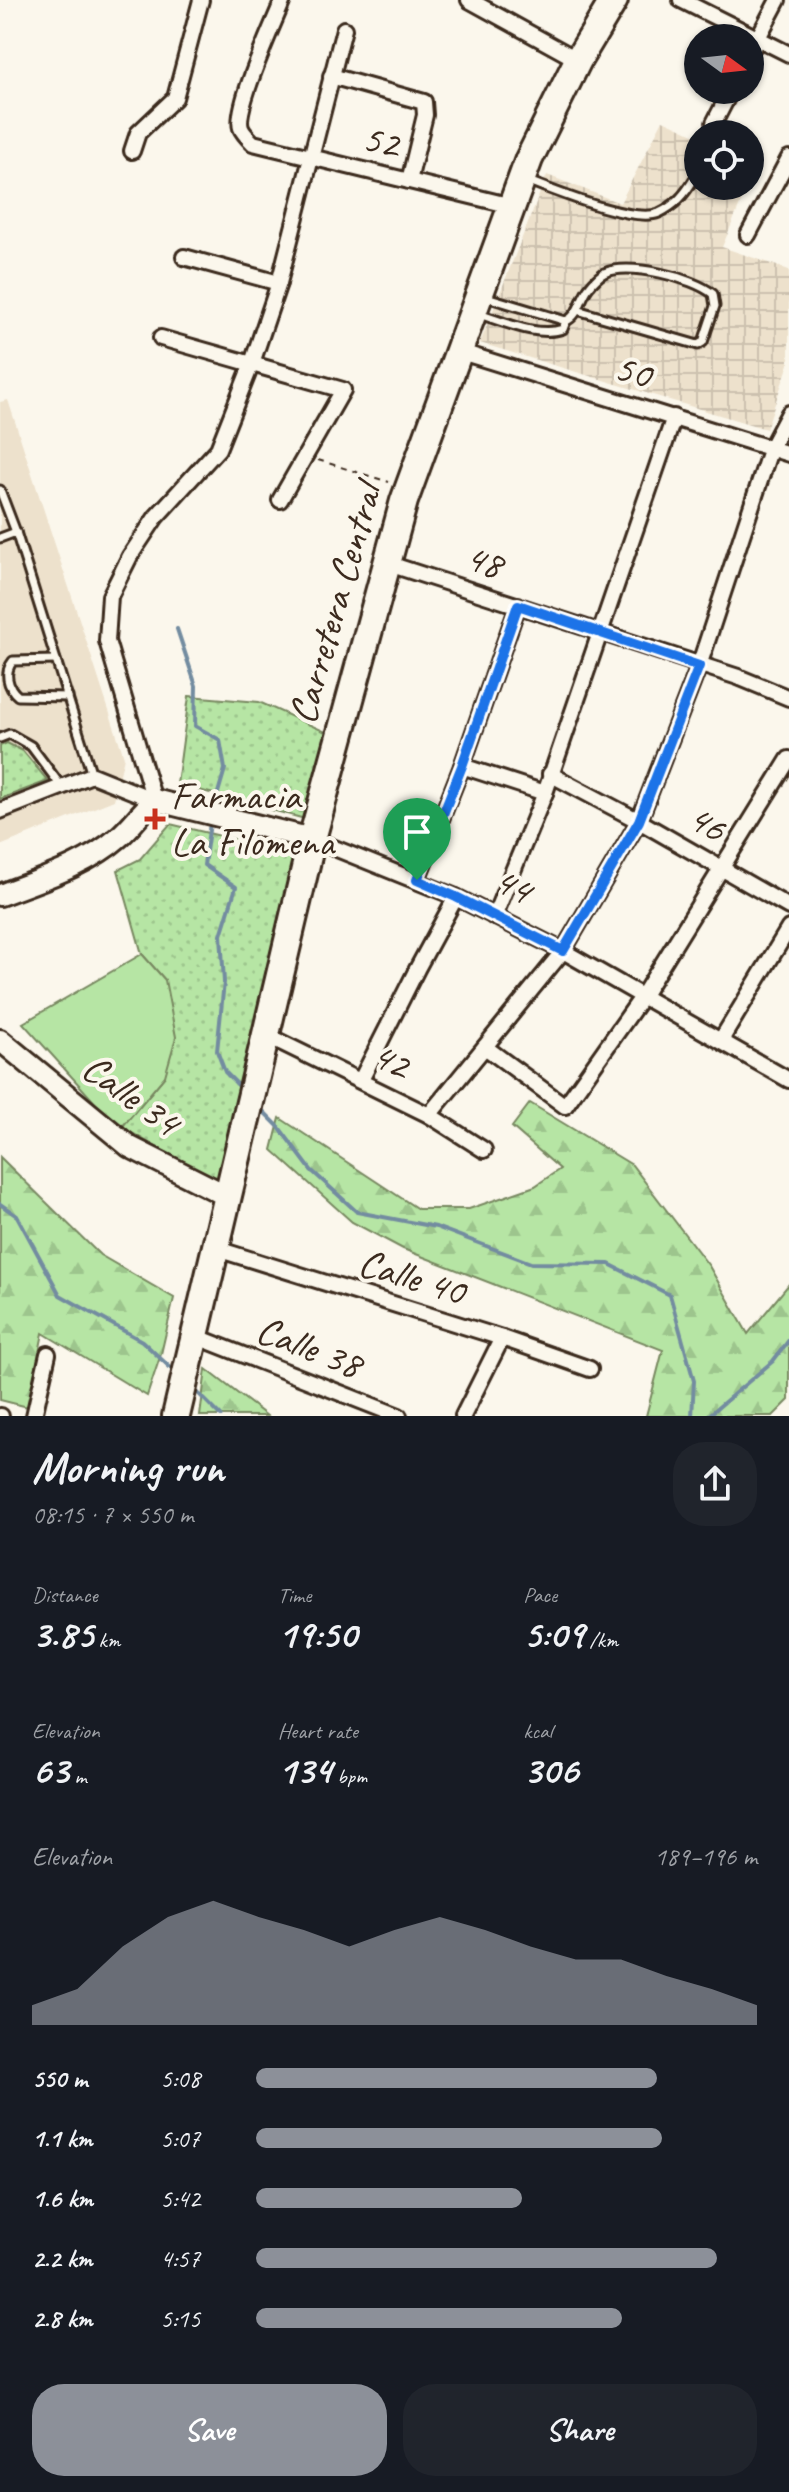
<!DOCTYPE html>
<html lang="en">
<head>
<meta charset="utf-8">
<style>
  :root { --surface:#171b24; --page:#20242c; --text:#f1f3f6; --muted:#9ea1a6; --accent:#8c9099 }
  body { margin:0; font-family:Caveat,sans-serif; background:var(--page); color:var(--text); height:100vh; display:flex; flex-direction:column; font-size:30px; white-space:nowrap }
  * { box-sizing:border-box; margin:0 }
  p { font-size:26px; color:var(--muted) }
  .icon { flex:none; width:44px; height:44px; fill:none; stroke:currentColor; stroke-width:2; stroke-linecap:round; stroke-linejoin:round }
  .map { position:relative; height:1416px; overflow:hidden }
  .side { display:flex; flex-direction:column; background:var(--surface); flex:1 }
  .side>* { flex:none }
  .needle { width:52px; rotate:105deg }
  .tools { position:absolute; left:684px; top:24px; display:grid; gap:16px }
  .tools a { display:grid; place-items:center; width:80px; height:80px; border-radius:50%; background:var(--surface); box-shadow:0 2px 6px #0004; font-size:40px }
  .pin { position:absolute; display:grid; place-items:center; width:68px; height:68px; color:#fff; margin:-82px -34px; border-radius:50% 50% 50% 0; rotate:-45deg; box-shadow:0 0 8px #0007 }
  .pin .icon { rotate:45deg }
  .round { display:grid; place-items:center; flex:none; width:84px; height:84px; border-radius:32px; background:var(--page) }
  .head { display:flex; align-items:center; justify-content:space-between; height:136px; padding:0 32px }
  h1 { font-size:44px; font-weight:800; line-height:60px }
  .figures { display:grid; grid-template-columns:repeat(3,1fr); gap:12px; height:136px; padding:8px 32px }
  .figures div { display:grid; align-content:center }
  .figures b { font-size:40px; font-weight:800 }
  .figures small { font-size:22px; font-weight:400 }
  .figures p { font-size:22px }
  .chart { height:224px; padding:16px 32px }
  .chart p { display:flex; justify-content:space-between }
  .chart svg { width:100%; height:144px; margin-top:8px; fill:var(--accent); opacity:.7 }
  .button { display:flex; gap:16px; margin-top:auto; padding:16px 32px }
  .button a { flex:1; height:92px; border-radius:32px; background:var(--accent); color:#fff; font-size:32px; font-weight:800; line-height:92px; text-align:center }
  .button a+a { background:var(--page); color:var(--text) }
  ul { padding:0 32px; list-style:none; font-size:26px }
  li { display:grid; grid-template-columns:128px 96px 1fr; align-items:center; height:60px }
  li i { height:20px; border-radius:10px; background:var(--accent) }
  .map>svg:first-child { display:block }
</style>
</head>
<body>
<div class="map">
<svg width="789" height="1416" viewBox="0 0 789 1416">
  <defs>
    <pattern id="industrial-grid" width="8" height="8" patternUnits="userSpaceOnUse" patternTransform="scale(2)"><rect width="8" height="8" fill="#ede1cc"/><path d="M0 4h8M4 0v8" fill="none" stroke="#ccc1af"/></pattern>
    <pattern id="grass-dots" width="8" height="8" patternUnits="userSpaceOnUse" patternTransform="scale(2)"><rect width="8" height="8" fill="#b6e5a4"/><path d="M2 2h.1M6 6h.1" fill="none" stroke="#9dc58d" stroke-width="1.8" stroke-linecap="round"/></pattern>
    <pattern id="forest-firs" width="22" height="20" patternUnits="userSpaceOnUse" patternTransform="scale(2)"><rect width="22" height="20" fill="#b6e5a4"/><path d="M5 1l3.5 6h-7zM16 11l3.5 6h-7z" fill="#9dc58d"/></pattern>
  </defs>
  <rect width="100%" height="100%" fill="#fbf7ec"/>
  <filter id="ink" filterUnits="userSpaceOnUse"><feTurbulence type="fractalNoise" baseFrequency=".0125" numOctaves="2"/><feDisplacementMap in="SourceGraphic" scale="16" xChannelSelector="R" yChannelSelector="G"/><feConvolveMatrix kernelMatrix="1 2 1 2 8 2 1 2 1" color-interpolation-filters="sRGB"/></filter>
  <g filter="url(#ink)">
    <path fill="#ede1cc" d="M8 400 124 757 114 800 0 846V402Z"/>
    <path fill="url(#industrial-grid)" d="M663 120 698 136V186H748L722 247 789 270V364L766 429 480 343 547 175 620 203Z"/>
    <g fill="url(#grass-dots)" stroke="#788861" stroke-width="2">
      <path d="M189 696 259 702 326 732 305 819 177 784Z"/>
      <path d="M7 743 23 751 48 781 0 799V746Z"/>
      <path d="M170 824 297 854 218 1183 122 1127 165 1076V980L142 954 118 870 140 859Z"/>
    </g>
    <g fill="url(#forest-firs)" stroke="#788861" stroke-width="2">
      <path d="M530 1103 632 1165 709 1266 748 1334 789 1284V1400L773 1416H646L663 1350 403 1249 352 1222 272 1150 280 1118 418 1209H469L535 1186 560 1169 512 1127Z"/>
      <path d="M0 1157 100 1255 174 1298 161 1354 147 1396 43 1333 28 1407 0 1400Z"/>
      <path d="M206 1369 267 1416H200Z"/>
    </g>
    <path fill="#b6e5a4" stroke="#788861" stroke-width="2" d="M142 954 165 980 176 1037 165 1076 122 1127 108 1117 23 1023Z"/>
    <g fill="none" stroke-linecap="round" stroke-linejoin="round">
      <g stroke="#738ca0" stroke-width="4">
        <path d="M177 629 196 686 195 726 220 740 225 769 215 803"/>
        <path d="M210 823 204 865 236 887 221 935 224 982 217 1051 225 1072 244 1091"/>
        <path d="M258 1106 278 1126 311 1170 357 1212 436 1227 531 1263 609 1264 670 1295 694 1381 692 1416"/>
        <path d="M0 1204 17 1216 60 1295 142 1341 177 1374"/>
        <path d="M193 1388 221 1416"/>
        <path d="M708 1416 773 1361 789 1340"/>
      </g>
      <g stroke="#3b2a1e" stroke-width="13">
        <g id="lane">
          <path d="M528 181C555 191 634 224 659 213 676 205 685 194 694 179"/>
          <path d="M483 296 566 321C580 315 580 297 590 286 593 282 600 275 604 273 629 262 692 277 713 294L715 306 703 342 698 345 577 310"/>
          <path d="M478 314C503 321 537 338 563 329L566 321"/>
          <path d="M0 490 16 532"/>
          <path d="M0 538 16 532 92 775"/>
          <path d="M56 660 13 661C4 672 7 687 18 696L68 697"/>
          <path d="M0 738 10 734 31 746 61 786"/>
        </g>
      </g>
      <g stroke="#3b2a1e" stroke-width="20">
        <g id="street">
          <path d="M283 0C274 23 234 108 241 128 243 133 249 139 253 143L512 206"/>
          <path d="M469 0 578 60"/>
          <path d="M681 0 789 54"/>
          <path d="M750 53 778 0"/>
          <path d="M331 76 424 102 425 115 409 181"/>
          <path d="M714 123 731 90"/>
          <path d="M132 151 138 133 175 98 201 0"/>
          <path d="M748 235 789 158"/>
          <path d="M184 257 279 283"/>
          <path d="M161 338 343 390 280 500"/>
          <path d="M458 351 789 454"/>
          <path d="M386 563 738 677 789 698"/>
          <path d="M462 766 545 793"/>
          <path d="M550 774 639 821 789 907"/>
          <path d="M154 800 107 641 110 596 130 556 156 517 218 449 252 363 279 283 344 29"/>
          <path d="M0 811 92 775 154 800"/>
          <path d="M312 839 456 897 563 951 789 1080"/>
          <path d="M417 880 462 766 518 605"/>
          <path d="M494 917 545 793 674 417"/>
          <path d="M266 1035 429 1115 484 1150"/>
          <path d="M721 1040 789 928"/>
          <path d="M485 1047 565 1106 642 997 789 759"/>
          <path d="M361 1080 417 969 456 897"/>
          <path d="M429 1115 563 951 639 821 699 666 771 447 789 413"/>
          <path d="M214 1248 502 1338 590 1369"/>
          <path d="M195 1336 399 1416"/>
          <path d="M0 1416H1"/>
          <path d="M34 1416 48 1354"/>
          <path d="M463 1416 502 1338"/>
        </g>
      </g>
      <g stroke="#3b2a1e" stroke-width="26">
        <g id="secondary">
          <path d="M0 895C41 879 86 866 119 837 132 826 142 811 154 800L312 839"/>
          <path d="M0 1040 130 1147 227 1196"/>
        </g>
      </g>
      <g stroke="#3b2a1e" stroke-width="32">
        <path id="highway" d="M176 1416 312 839 404 501 529 159 578 60 614 0"/>
      </g>
      <path stroke="#3b2a1e" stroke-width="2" stroke-dasharray="6 6" stroke-linecap="butt" d="M318 460 389 482"/>
      <use href="#lane" stroke="#fbf7ec" stroke-width="7"/>
      <use href="#street" stroke="#fbf7ec" stroke-width="14"/>
      <use href="#secondary" stroke="#fbf7ec" stroke-width="20"/>
      <use href="#highway" stroke="#fbf7ec" stroke-width="26"/>
    </g>
  </g>
  <g fill="none" stroke-linecap="round" stroke-linejoin="round" filter="url(#ink)">
    <g stroke="#fff" stroke-width="16">
      <path id="route" d="M518 605 699 666 639 821 563 951 456 897 417 880 462 766Z"/>
    </g>
    <use href="#route" stroke="#1a73e8" stroke-width="10"/>
  </g>
  <path fill="#c8321e" stroke="#fbf7ec" stroke-width="3" d="M151 807h8v8h8v8h-8v8h-8v-8h-8v-8h8z"/>
  <g text-anchor="middle" dominant-baseline="central" stroke-width="8" stroke-linejoin="round" paint-order="stroke">
    <g font-size="40" fill="#3b2a1e" stroke="#fbf7ec">
      <text transform="translate(381 141) rotate(13)">52</text>
      <text transform="translate(633 371) rotate(17)">50</text>
      <text transform="translate(484 561) rotate(18)">48</text>
      <text transform="translate(335 604) rotate(-74)">Carretera Central</text>
      <text transform="translate(707 823) rotate(30)">46</text>
      <text transform="translate(513 885) rotate(27)">44</text>
      <text transform="translate(391 1060) rotate(26)">42</text>
      <text transform="translate(131 1095) rotate(36)">Calle 34</text>
      <text transform="translate(412 1277) rotate(17)">Calle 40</text>
      <text transform="translate(309 1347) rotate(21)">Calle 38</text>
    </g>
    <g font-size="40" fill="#3b2a1e" stroke="#fbf7ec" text-anchor="start">
      <text x="171" y="796">Farmacia<tspan x="171" dy="46">La Filomena</tspan></text>
    </g>
  </g>
</svg>
<div class="tools">
<a><svg class="needle" viewBox="-14 -14 28 28"><path d="M0-13l5 13h-10z" fill="#e53935"/><path d="M0 13l5-13h-10z" fill="#9ea1a6"/></svg></a>
<a><svg class="icon" aria-label="locate" viewBox="0 0 24 24"><circle cx="12" cy="12" r="6"/><path d="M12 2v4M12 18v4M2 12h4M18 12h4"/></svg></a>
</div>
<div class="pin" style="left:417px;top:880px;background:#1e9e55"><svg class="icon" aria-label="arrive" viewBox="0 0 24 24"><path d="M6 21V4h12l-3 4 3 4H6"/></svg></div>
</div>
<section class="side">
<div class="head"><div><h1>Morning run</h1><p>08:15 · 7 × 550 m</p></div><a class="round"><svg class="icon" aria-label="share" viewBox="0 0 24 24"><path d="M12 15V3M7 8l5-5 5 5M5 13v7h14v-7"/></svg></a></div>
<div class="figures">
<div><p>Distance</p><b>3.85<small> km</small></b></div>
<div><p>Time</p><b>19:50</b></div>
<div><p>Pace</p><b>5:09<small> /km</small></b></div>
</div>
<div class="figures">
<div><p>Elevation</p><b>63<small> m</small></b></div>
<div><p>Heart rate</p><b>134<small> bpm</small></b></div>
<div><p>kcal</p><b>306</b></div>
</div>
<div class="chart"><p><span>Elevation</span>189–196 m</p>
<svg viewBox="0 0 160 44" preserveAspectRatio="none"><path d="M0 44V38L10 33L20 20L30 11L40 6L50 11L60 15L70 20L80 15L90 11L100 15L110 20L120 24L130 24L140 29L150 33L160 38V44z"/></svg>
</div>
<ul>
<li><b>550 m</b>5:08<i style="width:80%"></i></li>
<li><b>1.1 km</b>5:07<i style="width:81%"></i></li>
<li><b>1.6 km</b>5:42<i style="width:53%"></i></li>
<li><b>2.2 km</b>4:57<i style="width:92%"></i></li>
<li><b>2.8 km</b>5:15<i style="width:73%"></i></li>
</ul>
<div class="button"><a>Save</a><a>Share</a></div>
</section>
</body>
</html>
